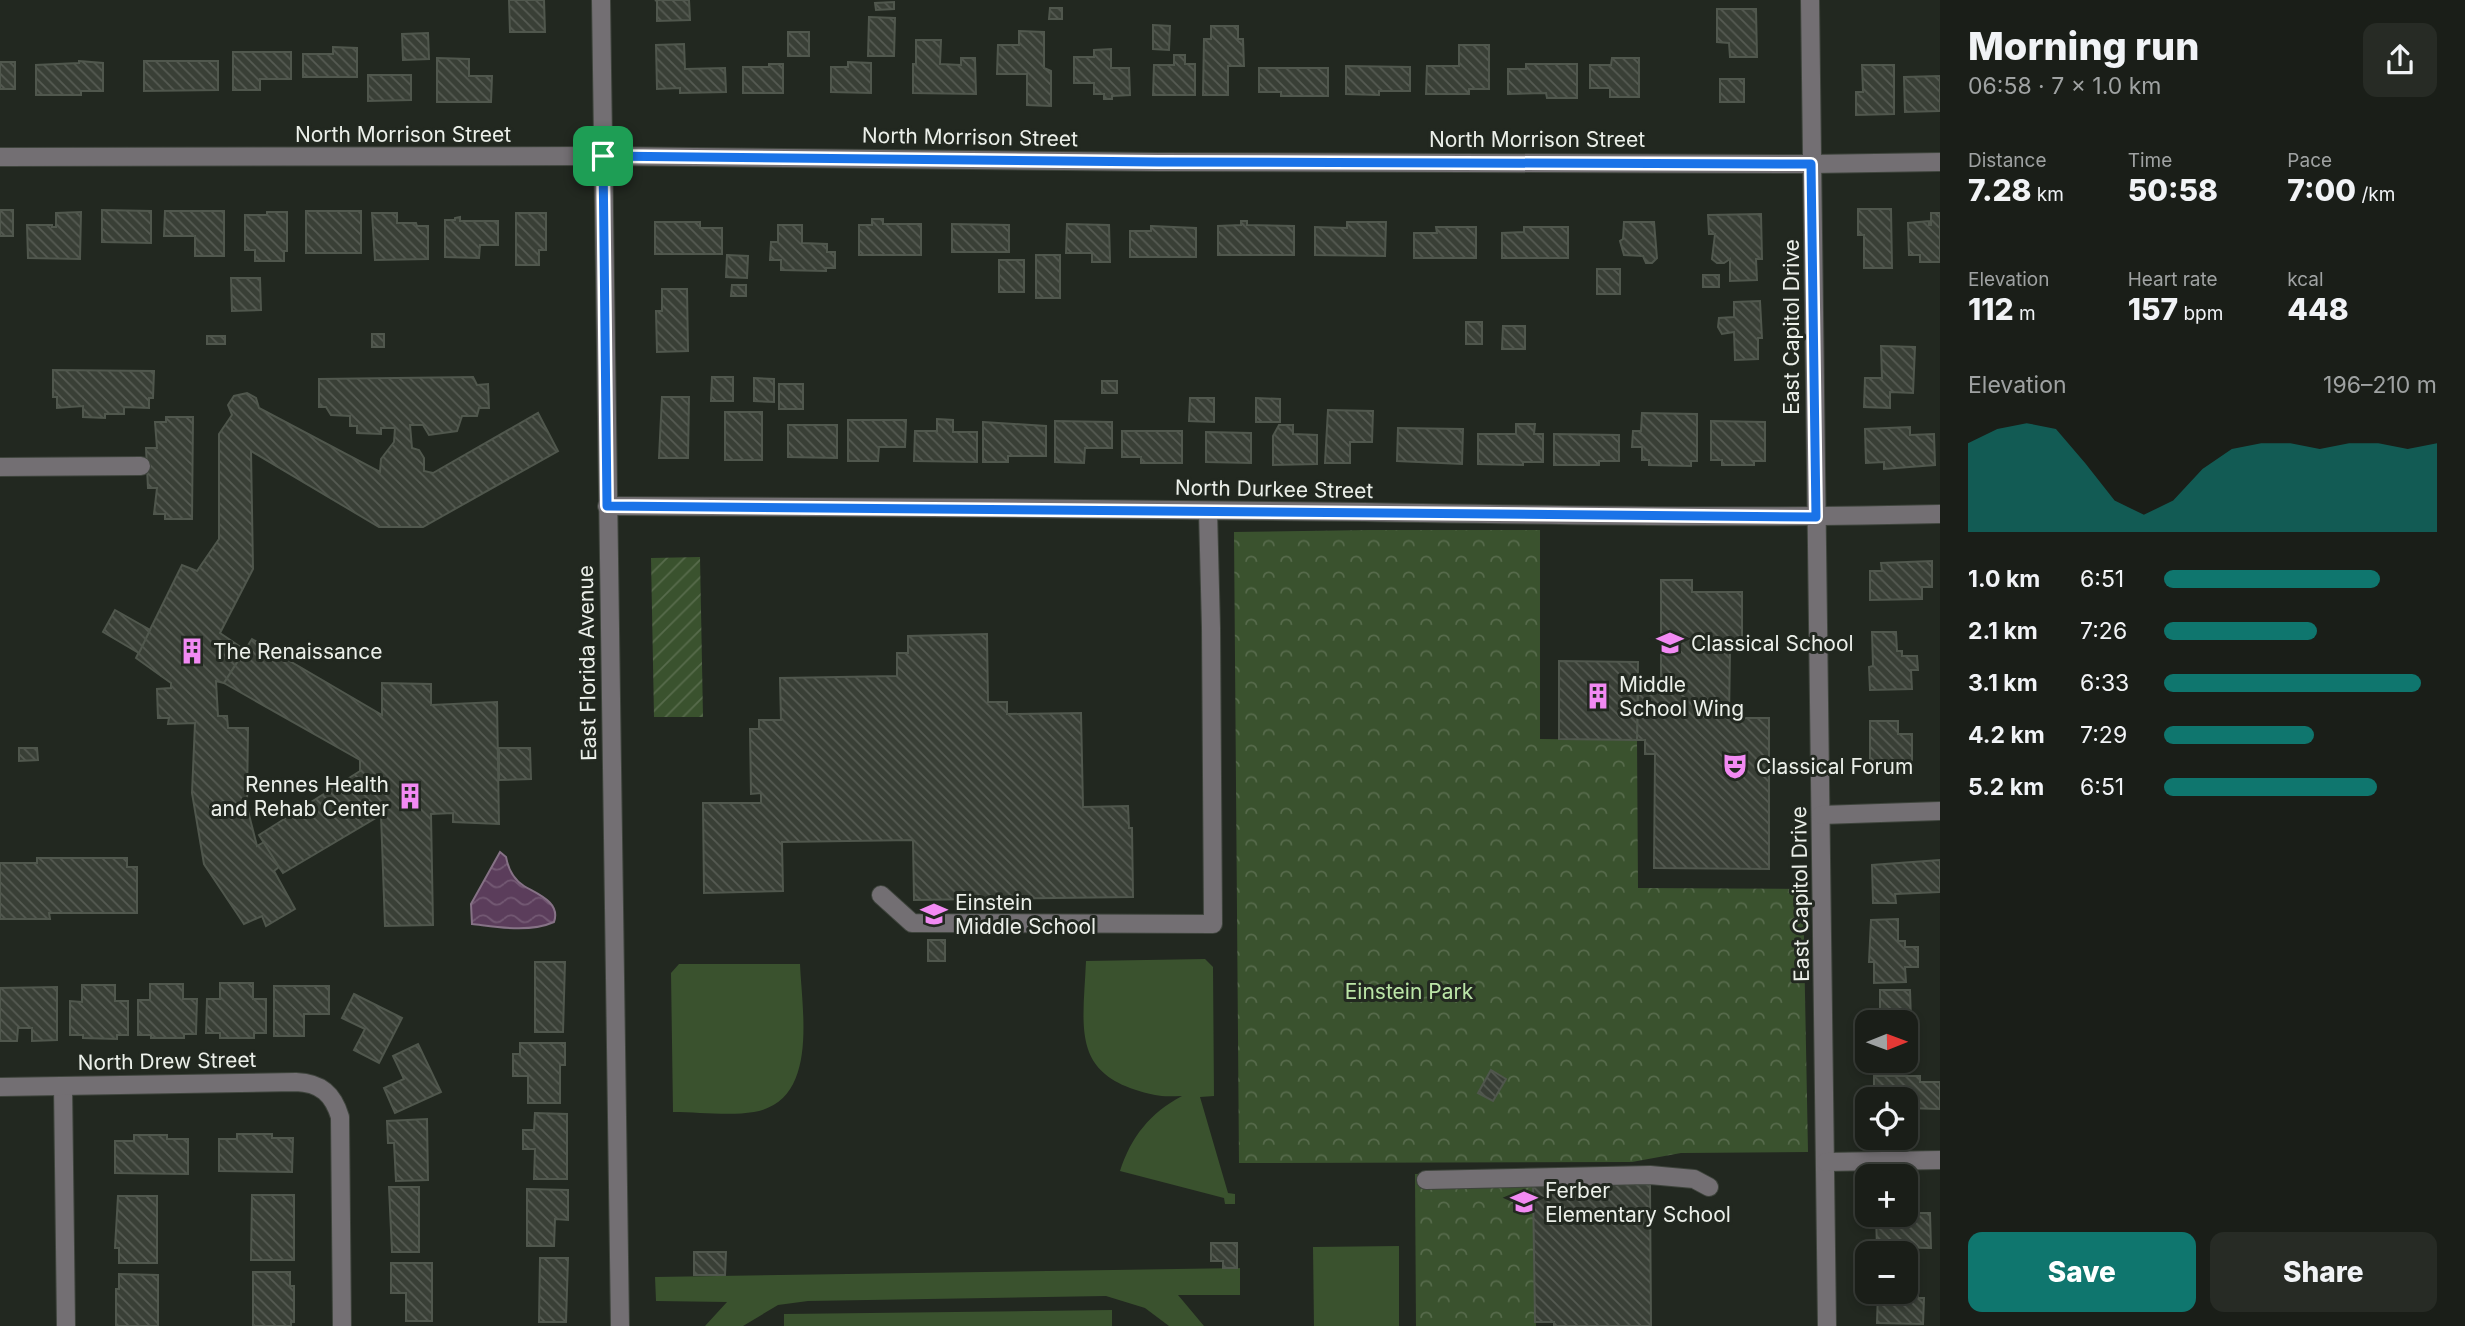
<!DOCTYPE html>
<html lang="en">
<head>
<meta charset="utf-8">
<style>
  :root { --surface:#1a1e18; --page:#272b25; --text:#f1f3f6; --muted:#9fa2a2; --line:#383c37; --accent:#0f766e }
  body { margin:0; font-family:Inter,sans-serif; background:var(--page); color:var(--text); height:100vh; display:flex; flex-direction:column; font-size:26px; white-space:nowrap }
  * { box-sizing:border-box; margin:0 }
  p { font-size:23px; color:var(--muted) }
  .icon { flex:none; width:38px; height:38px; fill:none; stroke:currentColor; stroke-width:2; stroke-linecap:round; stroke-linejoin:round }
  .map { position:relative; flex:1; overflow:hidden }
  .drawer { display:flex; flex-direction:column; background:var(--surface); width:525px }
  .drawer>* { flex:none }
  .needle { width:46px; rotate:89deg }
  .buttons { position:absolute; left:1855px; top:1010px; display:grid; gap:14px }
  .buttons a { display:grid; place-items:center; width:63px; height:63px; border-radius:14px; background:var(--surface); box-shadow:0 4px 10px #0003,0 0 0 2px var(--line); font-size:35px }
  .pin { position:absolute; display:grid; place-items:center; width:60px; height:60px; color:#fff; margin:-30px; border-radius:14px; box-shadow:0 4px 10px #0006 }
  .round { display:grid; place-items:center; flex:none; width:74px; height:74px; border-radius:14px; background:var(--page) }
  .head { display:flex; align-items:center; justify-content:space-between; height:119px; padding:0 28px }
  h1 { font-size:38px; font-weight:800; line-height:52px }
  .metrics { display:grid; grid-template-columns:repeat(3,1fr); gap:10px; height:119px; padding:7px 28px }
  .metrics div { display:grid; align-content:center }
  .metrics b { font-size:30px; font-weight:800 }
  .metrics small { font-size:19px; font-weight:400 }
  .metrics p { font-size:19px }
  .chart { height:196px; padding:14px 28px }
  .chart p { display:flex; justify-content:space-between }
  .chart svg { width:100%; height:126px; margin-top:7px; fill:var(--accent); opacity:.7 }
  .action { display:flex; gap:14px; margin-top:auto; padding:14px 28px }
  .action a { flex:1; height:80px; border-radius:14px; background:var(--accent); color:#fff; font-size:28px; font-weight:800; line-height:80px; text-align:center }
  .action a+a { background:var(--page); color:var(--text) }
  ul { padding:0 28px; list-style:none; font-size:23px }
  li { display:grid; grid-template-columns:112px 84px 1fr; align-items:center; height:52px }
  li i { height:18px; border-radius:9px; background:var(--accent) }
  main { display:flex; flex:1; min-height:0 }
  .map>svg:first-child { display:block }
</style>
</head>
<body>
<main>
<div class="map">
<svg width="1940" height="1326" viewBox="0 0 1940 1326">
  <defs>
    <pattern id="park-crowns" width="20" height="18" patternUnits="userSpaceOnUse" patternTransform="scale(1.75)"><rect width="20" height="18" fill="#3a522e"/><path d="M2 6a3 3 0 1 1 6 0M12 15a3 3 0 1 1 6 0" fill="none" stroke="#576b4c"/></pattern>
    <pattern id="garden-furrows" width="10" height="10" patternUnits="userSpaceOnUse" patternTransform="scale(1.75)"><rect width="10" height="10" fill="#3a522e"/><path d="M-1 1l2-2M0 10L10 0M9 11l2-2" fill="none" stroke="#576b4c"/></pattern>
    <pattern id="water-waves" width="16" height="10" patternUnits="userSpaceOnUse" patternTransform="scale(1.75)"><rect width="16" height="10" fill="#5b3d5b"/><path d="M0 5q4-4 8 0t8 0" fill="none" stroke="#735973"/></pattern>
    <pattern id="building-back-hatch" width="6" height="6" patternUnits="userSpaceOnUse" patternTransform="scale(1.75)"><rect width="6" height="6" fill="#393f36"/><path d="M-1 5l2 2M0 0l6 6M5-1l2 2" fill="none" stroke="#565b53"/></pattern>
  </defs>
  <rect width="100%" height="100%" fill="#222820"/>
  <g fill="#3a522e">
    <path d="M1205 959 1213 967 1214 1096 1200 1097 1228 1193 1235 1194V1204H1225L1224 1198 1120 1171C1131 1137 1150 1113 1182 1096 1173 1096 1164 1097 1155 1095 1070 1077 1083 1031 1086 961Z"/>
    <path d="M679 964H800C802 1012 819 1101 754 1112 730 1116 698 1112 673 1112L671 973Z"/>
    <path d="M1399 1246V1326H1314L1313 1247Z"/>
    <path d="M1240 1268V1295H1178L1204 1326H1169L1145 1308 1106 1296 808 1301 778 1305 743 1326H705L727 1302 656 1301 655 1277Z"/>
    <path d="M1112 1310V1326H784V1314Z"/>
  </g>
  <g fill="url(#park-crowns)">
    <path d="M1369 530H1540V739L1637 740 1638 888 1803 889 1808 1152 1681 1153 1632 1162 1239 1163 1234 532Z"/>
    <path d="M1532 1172 1536 1326H1416L1415 1174Z"/>
  </g>
  <path fill="url(#garden-furrows)" d="M700 557 703 717H654L651 558Z"/>
  <path fill="url(#water-waves)" stroke="#867286" stroke-width="2" d="M500 852 506 857C508 868 513 879 524 886 537 894 561 902 554 922 529 933 498 927 472 924L471 904Z"/>
  <g fill="url(#building-back-hatch)" stroke="#50574d" stroke-width="2">
    <path d="M509 0H544L545 32H510Z"/>
    <path d="M689 0 690 20 657 21V1L655 0Z"/>
    <path d="M894 2V9L876 10 875 3Z"/>
    <path d="M1050 8H1062V19H1049Z"/>
    <path d="M1717 9H1756L1757 57H1730L1729 43 1717 42Z"/>
    <path d="M869 17 895 18 894 56H868Z"/>
    <path d="M1153 25 1170 26 1169 50 1153 49Z"/>
    <path d="M1211 26H1238V39H1243L1244 66H1228V95H1203L1204 39H1211Z"/>
    <path d="M1019 31 1044 32V68L1051 71V106L1027 105V74H997L998 45H1019Z"/>
    <rect x="788" y="32" width="21" height="24"/>
    <path d="M428 33 429 59 403 60 402 34Z"/>
    <path d="M916 40H941L940 64 961 65V58H975L976 94 913 93V64H916Z"/>
    <path d="M684 44 685 69 725 68 726 92 680 93V88L657 89 656 45Z"/>
    <path d="M1459 45H1489V89H1469V94H1426L1427 66H1459Z"/>
    <path d="M333 47 357 48V77H303V54H333Z"/>
    <path d="M1111 49V68H1129L1130 95 1112 96V99H1104V94H1094V83H1074V57H1094V50Z"/>
    <path d="M233 52H291V79H260V90H233Z"/>
    <path d="M1174 55H1185V64H1195V95H1153L1154 65H1174Z"/>
    <path d="M437 58 469 59V76H492L491 102H437Z"/>
    <path d="M1612 58H1639V97H1610V88H1590V65H1611Z"/>
    <path d="M79 61 103 63V91H81V95H36V65L79 63Z"/>
    <path d="M144 61H218V90L144 91Z"/>
    <rect x="0" y="62" width="15" height="27"/>
    <path d="M848 62 871 63V93L831 92V67H848Z"/>
    <path d="M769 64H783V93H743V67H769Z"/>
    <path d="M1526 64H1577V98H1547L1546 93 1508 94V69H1526Z"/>
    <path d="M1862 65H1894V114L1856 115V92H1863Z"/>
    <path d="M1346 66 1410 67V91H1379V95L1346 94Z"/>
    <path d="M1259 68H1328V96H1281V92H1259Z"/>
    <path d="M368 75H411V100L368 101Z"/>
    <path d="M1940 76V111L1905 112 1904 77Z"/>
    <rect x="1720" y="79" width="24" height="23"/>
    <path d="M1858 209H1891L1892 268H1864V235H1858Z"/>
    <rect x="0" y="210" width="13" height="26"/>
    <path d="M102 210 151 211V243L102 242Z"/>
    <path d="M165 211H224V256H195V236H164Z"/>
    <rect x="306" y="211" width="55" height="42"/>
    <path d="M81 212 80 259 28 258 27 225H52V227H56V213Z"/>
    <path d="M267 212H287V251H284V261H255V250H245V215H267Z"/>
    <path d="M372 213H397V223H416L417 226H428V259L375 260Z"/>
    <path d="M516 213H546V250H539V265H516Z"/>
    <path d="M1931 213H1940V262H1920V255H1909L1908 223 1929 221V225H1931Z"/>
    <path d="M1761 214 1762 259H1756L1757 280 1730 281V259L1724 263H1717L1712 259 1715 234H1709L1708 215Z"/>
    <path d="M460 217V221H498V245H480L479 258 445 257V220H455V218Z"/>
    <path d="M872 219H883V224H921V255H859V225H872Z"/>
    <path d="M1241 221H1247V225L1294 226V255H1218V226L1241 225Z"/>
    <path d="M655 222H700V228H722V254H655Z"/>
    <path d="M1347 222H1386L1385 256 1315 255V227L1347 228Z"/>
    <path d="M1624 222H1654L1657 258 1652 263H1646L1643 256 1624 255 1620 241 1623 239Z"/>
    <path d="M952 224 1009 225V252H952Z"/>
    <path d="M1067 224 1109 225 1110 262H1092V253H1066Z"/>
    <path d="M778 225H802V243L827 244V252H835V268H826V271L781 270V260H770L771 242H778Z"/>
    <path d="M1151 226 1196 228V257H1130V231H1151Z"/>
    <path d="M1436 227H1476V258H1414V233H1437Z"/>
    <path d="M1524 227H1568V258H1502V233L1524 232Z"/>
    <path d="M727 255 748 256 747 278 726 277Z"/>
    <rect x="1036" y="255" width="24" height="43"/>
    <rect x="999" y="260" width="25" height="32"/>
    <rect x="1597" y="269" width="23" height="25"/>
    <rect x="1703" y="275" width="16" height="12"/>
    <path d="M231 278H260L261 310 232 311Z"/>
    <path d="M732 285H746V296H731Z"/>
    <path d="M662 289H687L688 351 657 352 656 311H662Z"/>
    <path d="M1760 301 1762 338H1758V359L1735 360 1734 332 1722 334 1718 327 1719 318 1734 317V302Z"/>
    <rect x="1466" y="322" width="16" height="22"/>
    <path d="M1503 326H1525V349H1502Z"/>
    <rect x="372" y="334" width="12" height="13"/>
    <rect x="207" y="336" width="18" height="8"/>
    <path d="M1881 346 1915 347 1913 393 1890 392V408L1864 407 1865 378H1882Z"/>
    <path d="M53 370 154 371 153 398H149V408L124 407V414H105V418L83 417V406L57 408V397H53Z"/>
    <path d="M473 377 477 385 488 384 489 408H479L477 416H462L457 431 429 435 423 425H410L412 448 419 450 424 458V471L433 473 538 413 558 451 423 527H379L251 451 253 569 220 633 245 650 224 683 216 681 218 716H227L228 728H248L247 807 257 846 264 842 279 867 274 871 295 909 266 926 262 916 244 924 204 864 192 793 195 723 168 724 169 718H158L157 689 171 688V683L136 658 182 565 197 571 219 539V434L232 415 228 405 234 396 247 393 256 398 259 408 380 472 381 459 394 442 395 428H381V434L357 433V426H350V416L331 415 326 407H319V379Z"/>
    <path d="M712 377H733V401H711Z"/>
    <path d="M754 378 774 379V402L754 401Z"/>
    <rect x="1102" y="381" width="15" height="12"/>
    <rect x="779" y="384" width="24" height="25"/>
    <path d="M662 397H689L688 458H659Z"/>
    <path d="M1190 398H1214V422L1189 421Z"/>
    <path d="M1256 398 1280 399V422H1256Z"/>
    <path d="M1328 410 1373 411 1372 442H1350V463H1325Z"/>
    <rect x="725" y="412" width="37" height="48"/>
    <path d="M1642 413 1697 414V461H1691V466L1649 465V460H1642V447H1632L1633 431H1641Z"/>
    <path d="M166 417H193L192 519H165V514H154L157 488H148L146 448H157L155 422H166Z"/>
    <path d="M937 419 953 420V432H977V462L914 461 915 431H937Z"/>
    <path d="M848 420H906L905 447H879L878 461H848Z"/>
    <path d="M1055 421 1112 422V448H1085L1084 463 1055 462Z"/>
    <path d="M1711 421 1765 422V461H1754V465H1722V460H1711Z"/>
    <path d="M983 422 1046 426V456H1008V462H983Z"/>
    <path d="M1516 424H1535L1534 434H1543V462H1523V465L1478 464V434H1516Z"/>
    <path d="M788 425H837V458L788 457Z"/>
    <path d="M1279 425H1293V434L1317 435V464L1273 465V436Z"/>
    <path d="M1910 427V435L1934 434 1935 465 1884 469V462L1866 463 1865 429Z"/>
    <path d="M1398 428 1463 429 1462 464 1397 461Z"/>
    <path d="M1122 431H1182V463H1141V457H1122Z"/>
    <path d="M1206 432 1251 433V463L1206 462Z"/>
    <path d="M1554 434 1619 435V461H1599V465H1554Z"/>
    <path d="M1932 561V587H1922V599L1870 600V571H1882L1881 563Z"/>
    <path d="M1661 580H1692V592H1742V649H1730L1729 718H1769V869L1654 868 1655 754H1645V740H1637L1638 691H1661Z"/>
    <path d="M115 610 150 630 139 653 103 632Z"/>
    <path d="M1872 632H1896L1897 651H1902V656H1917L1918 670H1911L1912 689 1870 690 1869 667 1873 666Z"/>
    <path d="M987 634 988 702H1007V714L1081 713 1083 807 1128 806 1129 828H1132L1133 897 914 900 913 840 782 842 783 891 704 893 703 803H761V793L751 794 750 729H759V720H781L780 678 897 676V653H908V636Z"/>
    <path d="M252 639 382 715V683L431 684V705L497 702 499 824 453 822V813L431 814 433 925 385 926 381 815 283 873 279 867 259 835 360 771V760L224 683Z"/>
    <path d="M1559 661 1638 662 1637 740 1559 739Z"/>
    <path d="M1870 721H1898V734H1912V764L1893 765V769H1870Z"/>
    <path d="M19 748H37L38 760 19 761Z"/>
    <path d="M499 748H530L531 779 499 780Z"/>
    <path d="M37 858H127V867H137V913H49L50 919H0V863H37Z"/>
    <path d="M1940 860V892L1895 894 1896 903H1873L1872 865Z"/>
    <path d="M1898 919V941H1905V947H1918V967H1905L1906 982 1874 983V962H1869L1871 920Z"/>
    <rect x="928" y="940" width="17" height="21"/>
    <path d="M535 962H565L563 1032H535Z"/>
    <path d="M220 983H253V999H266V1033H254V1038H220V1033H206L207 999H220Z"/>
    <path d="M150 984H183V999H197L196 1034H184V1038H151V1035H138V1000H150Z"/>
    <path d="M82 985H115V1001H128V1035H117V1039L83 1038V1035H70V1001L82 1002Z"/>
    <path d="M274 986H329V1014H304V1036H274Z"/>
    <path d="M57 987V1040L32 1041V1028H18L17 1041H0V988Z"/>
    <path d="M1880 990H1910L1912 1050H1906V1022H1880Z"/>
    <path d="M354 994 402 1018 379 1063 354 1050 365 1029 342 1018Z"/>
    <path d="M520 1043H565V1065H560V1103H528V1076H513V1054H520Z"/>
    <path d="M418 1044 441 1092 395 1113 384 1088 404 1079 393 1056Z"/>
    <path d="M1491 1070 1506 1079 1493 1101 1478 1093Z"/>
    <path d="M1874 1076H1920V1082H1940V1109L1906 1108V1099H1874Z"/>
    <path d="M535 1113 567 1114V1179H534L535 1149H523V1130H534Z"/>
    <path d="M427 1119 428 1180 396 1181 394 1143H388L387 1121Z"/>
    <path d="M237 1134H272V1138H293L292 1172 219 1171V1139H237Z"/>
    <path d="M134 1135H167V1139H188V1174L115 1173V1141H134Z"/>
    <path d="M1650 1184 1651 1326H1554V1322H1535L1533 1185Z"/>
    <path d="M389 1187H419V1252H392Z"/>
    <path d="M527 1189 568 1190V1220L555 1219 554 1246H527Z"/>
    <path d="M252 1195H294V1260H251Z"/>
    <path d="M118 1196H157V1263H119V1248H115Z"/>
    <path d="M1906 1213H1930L1931 1248 1877 1247 1876 1217H1897V1214Z"/>
    <path d="M1211 1243H1237V1268H1223V1261H1211Z"/>
    <path d="M694 1252H726L725 1275H694Z"/>
    <path d="M540 1258H568L566 1322H539Z"/>
    <path d="M391 1263H432V1321H406V1293H391Z"/>
    <path d="M1906 1271H1910V1285H1918V1298H1924L1923 1324 1877 1323 1878 1292H1906Z"/>
    <path d="M253 1272H290V1286H294V1322H291V1326H253Z"/>
    <path d="M119 1274 158 1275V1326H116V1289H119Z"/>
  </g>
  <g fill="none" stroke-linecap="round" stroke-linejoin="round">
    <g stroke="#3e443c" stroke-width="20">
      <g id="minor">
        <path d="M601 0 620 1326"/>
        <path d="M1810 0 1827 1326"/>
        <path d="M0 157 603 156 1158 162 1811 164 1940 162"/>
        <path d="M0 467 141 466"/>
        <path d="M607 506C859 506 1112 509 1364 512 1556 515 1748 519 1940 514"/>
        <path d="M1821 815 1940 811"/>
        <path d="M881 895 912 923 1213 924 1211 628 1208 511"/>
        <path d="M63 1086 66 1326"/>
        <path d="M0 1087 296 1082C321 1083 333 1094 340 1117L342 1326"/>
        <path d="M1826 1162 1940 1160"/>
        <path d="M1426 1180 1650 1175 1694 1179 1709 1187"/>
      </g>
    </g>
    <use href="#minor" stroke="#736f73" stroke-width="18"/>
  </g>
  <g fill="none" stroke-linecap="round" stroke-linejoin="round">
    <g stroke="#fff" stroke-width="14">
      <path id="route" d="M603 156 1158 162 1811 164 1816 517 607 506Z"/>
    </g>
    <use href="#route" stroke="#1a73e8" stroke-width="9"/>
  </g>
  <defs>
    <g id="school-bare" transform="scale(2.1)"><path d="M0-5L7-2L0 1L-7-2ZM-4 1L0 2.5L4 1V4Q0 6-4 4Z" fill="#f28af3" stroke="#222820" stroke-width="2.5" paint-order="stroke"/></g>
    <g id="building-bare" transform="scale(2.1)"><path d="M-4-6H4V6H1V3H-1V6H-4ZM-2.5-4.3h1.7v1.8h-1.7ZM.8-4.3h1.7v1.8H.8ZM-2.5-1h1.7V.8h-1.7ZM.8-1h1.7V.8H.8Z" fill="#f28af3" stroke="#222820" stroke-width="2.5" paint-order="stroke"/></g>
    <g id="theatre-bare" transform="scale(2.1)"><path d="M-5-5.5Q0-4 5-5.5V0Q5 5 0 6Q-5 5-5 0ZM-3.3-2.5H-1v1.5H-3.3ZM1-2.5H3.3v1.5H1ZM-2.8 1Q0 5.5 2.8 1Z" fill="#f28af3" stroke="#222820" stroke-width="2.5" paint-order="stroke"/></g>
  </defs>
  <g fill-rule="evenodd">
    <use href="#school-bare" x="1670" y="643"/>
    <use href="#building-bare" x="192" y="651"/>
    <use href="#building-bare" x="1598" y="696"/>
    <use href="#theatre-bare" x="1735" y="766"/>
    <use href="#building-bare" x="410" y="796"/>
    <use href="#school-bare" x="934" y="914"/>
    <use href="#school-bare" x="1524" y="1202"/>
  </g>
  <g text-anchor="middle" dominant-baseline="central" stroke-width="6" stroke-linejoin="round" paint-order="stroke">
    <g font-size="21" fill="#ebefe9" stroke="#222820">
      <text x="403" y="134">North Morrison Street</text>
      <text transform="translate(970 137) rotate(1)">North Morrison Street</text>
      <text x="1537" y="139">North Morrison Street</text>
      <text transform="translate(1791 327) rotate(-90)">East Capitol Drive</text>
      <text transform="translate(1274 489) rotate(1)">North Durkee Street</text>
      <text transform="translate(587 663) rotate(-91)">East Florida Avenue</text>
      <text transform="translate(1800 894) rotate(-91)">East Capitol Drive</text>
      <text transform="translate(167 1061) rotate(-1)">North Drew Street</text>
    </g>
    <g font-size="21" fill="#ebefe9" stroke="#222820" text-anchor="start">
      <text x="1691" y="643">Classical School</text>
      <text x="213" y="651">The Renaissance</text>
      <text x="1619" y="684">Middle<tspan x="1619" dy="24">School Wing</tspan></text>
      <text x="1756" y="766">Classical Forum</text>
      <text x="389" y="784" text-anchor="end">Rennes Health<tspan x="389" dy="24">and Rehab Center</tspan></text>
      <text x="955" y="902">Einstein<tspan x="955" dy="24">Middle School</tspan></text>
      <text x="1545" y="1190">Ferber<tspan x="1545" dy="24">Elementary School</tspan></text>
    </g>
    <g font-size="21" fill="#bbe5a7" stroke="#222820">
      <text x="1409" y="991">Einstein Park</text>
    </g>
  </g>
</svg>
<div class="buttons">
<a><svg class="needle" viewBox="-14 -14 28 28"><path d="M0-13l5 13h-10z" fill="#e53935"/><path d="M0 13l5-13h-10z" fill="#9fa2a2"/></svg></a>
<a><svg class="icon" aria-label="locate" viewBox="0 0 24 24"><circle cx="12" cy="12" r="6"/><path d="M12 2v4M12 18v4M2 12h4M18 12h4"/></svg></a>
<a>+</a>
<a>−</a>
</div>
<div class="pin" style="left:603px;top:156px;background:#1e9e55"><svg class="icon" aria-label="arrive" viewBox="0 0 24 24"><path d="M6 21V4h12l-3 4 3 4H6"/></svg></div>
</div>
<section class="drawer">
<div class="head"><div><h1>Morning run</h1><p>06:58 · 7 × 1.0 km</p></div><a class="round"><svg class="icon" aria-label="share" viewBox="0 0 24 24"><path d="M12 15V3M7 8l5-5 5 5M5 13v7h14v-7"/></svg></a></div>
<div class="metrics">
<div><p>Distance</p><b>7.28<small> km</small></b></div>
<div><p>Time</p><b>50:58</b></div>
<div><p>Pace</p><b>7:00<small> /km</small></b></div>
</div>
<div class="metrics">
<div><p>Elevation</p><b>112<small> m</small></b></div>
<div><p>Heart rate</p><b>157<small> bpm</small></b></div>
<div><p>kcal</p><b>448</b></div>
</div>
<div class="chart"><p><span>Elevation</span>196–210 m</p>
<svg viewBox="0 0 160 44" preserveAspectRatio="none"><path d="M0 44V13L10 8L20 6L30 8L40 20L50 33L60 38L70 33L80 22L90 15L100 13L110 13L120 15L130 13L140 13L150 15L160 13V44z"/></svg>
</div>
<ul>
<li><b>1.0 km</b>6:51<i style="width:79%"></i></li>
<li><b>2.1 km</b>7:26<i style="width:56%"></i></li>
<li><b>3.1 km</b>6:33<i style="width:94%"></i></li>
<li><b>4.2 km</b>7:29<i style="width:55%"></i></li>
<li><b>5.2 km</b>6:51<i style="width:78%"></i></li>
</ul>
<div class="action"><a>Save</a><a>Share</a></div>
</section>
</main>
</body>
</html>
